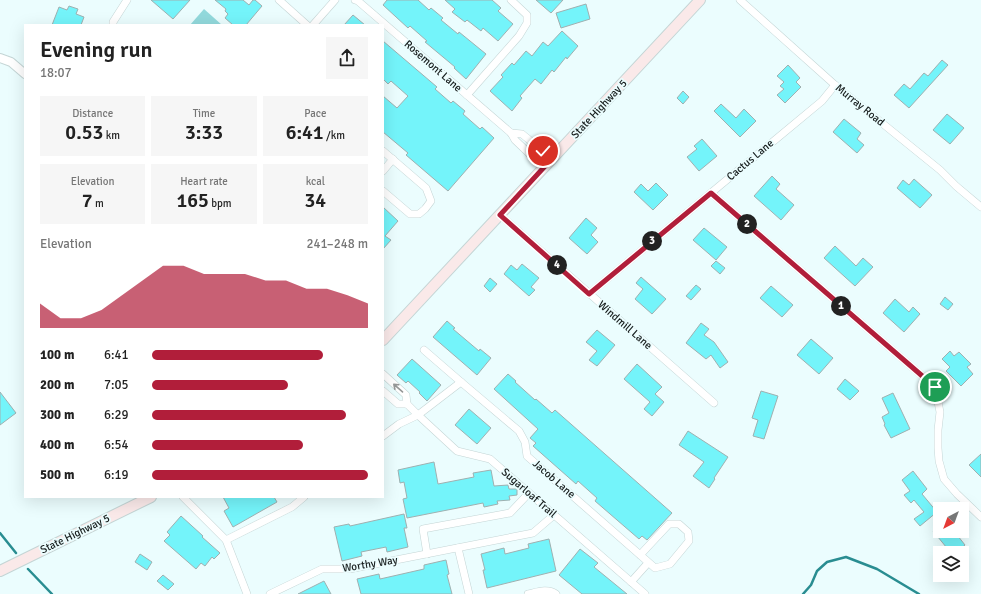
<!DOCTYPE html>
<html lang="en">
<head>
<meta charset="utf-8">
<style>
  :root { --surface:#fff; --page:#f6f6f6; --text:#222; --muted:#767676; --accent:#b11e3a }
  body { margin:0; font-family:Signika,sans-serif; background:var(--page); color:var(--text); height:100vh; display:flex; flex-direction:column; font-size:15px; white-space:nowrap }
  * { box-sizing:border-box; margin:0 }
  p { font-size:13px; color:var(--muted) }
  .icon { flex:none; width:22px; height:22px; fill:none; stroke:currentColor; stroke-width:2; stroke-linecap:round; stroke-linejoin:round }
  .map { position:relative; flex:1; overflow:hidden }
  .panel { position:absolute; left:24px; top:24px; width:360px; height:474px; display:flex; flex-direction:column; background:var(--surface); border-radius:0px; box-shadow:0 4px 16px #0002 }
  .panel>* { flex:none }
  .needle { width:26px; rotate:221deg }
  .controls { position:absolute; left:933px; top:502px; display:grid; gap:8px }
  .controls a { display:grid; place-items:center; width:36px; height:36px; border-radius:0px; background:var(--surface); box-shadow:0 4px 16px #0002; font-size:20px }
  .pin { position:absolute; display:grid; place-items:center; width:34px; height:34px; color:#fff; margin:-17px; border:2px solid #fff; border-radius:50%; box-shadow:0 1px 4px #0007 }
  .km { position:absolute; width:20px; height:20px; margin:-10px; border-radius:50%; background:#222; color:#fff; font-size:11px; line-height:20px; text-align:center }
  .round { display:grid; place-items:center; flex:none; width:42px; height:42px; border-radius:0px; background:var(--page) }
  .overview { display:flex; align-items:center; justify-content:space-between; height:68px; padding:0 16px }
  h1 { font-size:22px; font-weight:600; line-height:30px }
  .stats { display:grid; grid-template-columns:repeat(3,1fr); gap:6px; height:68px; padding:4px 16px }
  .stats div { display:grid; align-content:center; border-radius:0px; background:var(--page); text-align:center }
  .stats b { font-size:20px; font-weight:600 }
  .stats small { font-size:11px; font-weight:400 }
  .stats p { font-size:11px }
  .chart { height:112px; padding:8px 16px }
  .chart p { display:flex; justify-content:space-between }
  .chart svg { width:100%; height:72px; margin-top:4px; fill:var(--accent); opacity:.7 }
  ul { padding:0 16px; list-style:none; font-size:13px }
  li { display:grid; grid-template-columns:64px 48px 1fr; align-items:center; height:30px }
  li i { height:10px; border-radius:5px; background:var(--accent) }
  .map>svg:first-child { display:block }
</style>
</head>
<body>
<div class="map">
<svg width="981" height="594" viewBox="0 0 981 594">
  <rect width="100%" height="100%" fill="#ebfdfe"/>
  <path fill="#92d9dc" d="M204 9 222 25H190Z"/>
  <g fill="none" stroke-linecap="round" stroke-linejoin="round">
    <g stroke="#298d91" stroke-width="2.5">
      <path d="M0 533 16 553"/>
      <path d="M28 569 52 594"/>
      <path d="M803 594 811 585 817 571 827 562 846 557 877 569 919 594"/>
    </g>
  </g>
  <g fill="#74f4fa" stroke="#9fb0b0">
    <path d="M151 0H190L173 19Z"/>
    <path d="M215 0H243L249 5 253 0H255L262 6 246 25H233L225 18 228 14 225 11 226 9Z"/>
    <path d="M387 0H418L429 10 431 8 443 18 441 20 458 34 459 32 486 54 466 79 454 68 455 67 425 42 427 41 410 26 408 28 383 5Z"/>
    <path d="M445 0H492L501 8 498 11 513 24 498 41 483 28 481 31 467 20 465 22 452 12 455 9Z"/>
    <path d="M536 0H563L551 13Z"/>
    <path d="M586 4 590 19 561 28 556 13Z"/>
    <path d="M69 6 78 9 76 14 84 17 81 25H52L59 7 67 10Z"/>
    <path d="M353 15 365 25H344Z"/>
    <path d="M562 31 578 46 567 59 566 57 554 72 552 70 541 84 535 79 520 96 522 98 512 111 490 91 503 77 501 75 512 63 514 65 526 51 532 56 543 42 548 46Z"/>
    <path d="M383 41 437 87 435 89 451 103 453 101 465 111 463 114 480 129 482 127 494 138 448 191 406 155 408 153 383 132V96L397 108 408 96 391 81 388 84 383 79Z"/>
    <path d="M942 60 948 65 909 108 894 95 904 84 910 89 924 73 928 76Z"/>
    <path d="M788 65 800 78 796 82 801 87 785 103 777 95 784 89 780 86 784 82 777 76Z"/>
    <path d="M683 91 689 97 683 104 677 98Z"/>
    <path d="M721 104 736 118 744 109 756 121 740 137 714 111Z"/>
    <path d="M947 114 964 128 950 144 933 130Z"/>
    <path d="M844 119 861 133 857 139 864 145 857 153 833 132Z"/>
    <path d="M702 139 717 156 699 171 687 157 697 149 694 146Z"/>
    <path d="M772 176 780 184 776 189 794 205 781 220 754 196Z"/>
    <path d="M914 179 932 195 920 208 897 188 903 180 909 185Z"/>
    <path d="M656 183 668 195 653 210 634 192 641 184 648 191Z"/>
    <path d="M383 207 398 221 385 236 391 240 383 249Z"/>
    <path d="M586 218 597 228 591 235 598 242 587 254 569 238Z"/>
    <path d="M704 228 727 247 716 260 693 240Z"/>
    <path d="M835 246 856 266 863 258 873 267 855 286 824 258Z"/>
    <path d="M716 261 725 268 720 274 711 266Z"/>
    <path d="M522 264 539 278 531 287 535 290 529 296 504 274 511 265 517 270Z"/>
    <path d="M641 277 666 299 652 314 635 299 643 289 636 283Z"/>
    <path d="M490 278 497 284 490 292 484 286Z"/>
    <path d="M696 285 701 289 691 300 686 296Z"/>
    <path d="M771 286 793 305 782 317 760 298Z"/>
    <path d="M945 297 953 304 948 310 940 304Z"/>
    <path d="M895 299 909 312 913 307 920 314 904 332 883 313Z"/>
    <path d="M447 321 455 328 453 329 479 351 480 349 491 358 477 375 433 337Z"/>
    <path d="M701 323 709 329 704 335 714 342 728 362 720 368 711 355 706 359 686 343Z"/>
    <path d="M597 330 615 345 597 366 589 360 597 351 586 342Z"/>
    <path d="M811 339 833 358 819 374 797 355Z"/>
    <path d="M950 351 954 356 959 352 971 364 967 367 973 374 961 386 946 371 950 367 942 359Z"/>
    <path d="M412 359 441 385 427 401 419 393 420 392 408 381 406 383 397 375Z"/>
    <path d="M637 364 662 387 655 394 664 402 652 416 644 409 650 402 624 379Z"/>
    <path d="M508 374 516 381 515 382 535 400 536 399 552 413 555 410 672 513 647 540 642 536 639 539 595 501 597 498 588 490 578 481 576 484 533 446 536 443 530 438 538 429 494 389Z"/>
    <path d="M845 379 859 391 850 400 837 389Z"/>
    <path d="M761 391 778 396 764 439 753 436 758 420 752 418Z"/>
    <path d="M0 392 16 413 0 425Z"/>
    <path d="M893 393 910 429 891 438 884 425 885 424 882 417 889 413 882 398Z"/>
    <path d="M469 409 491 428 477 444 455 425Z"/>
    <path d="M688 431 728 457 714 478 715 479 709 488 693 476 704 462 679 445Z"/>
    <path d="M981 454V477L969 465Z"/>
    <path d="M434 462 438 484 474 477 473 473 491 470 494 486 508 485 509 489H517V495L509 496 510 500 497 501 498 504 484 507 483 503 407 518 403 499 407 498 404 482 400 483 398 470Z"/>
    <path d="M913 471 927 489 922 494 937 512 920 526 914 519 924 512 914 500 911 503 904 495 910 491 902 480Z"/>
    <path d="M223 497H274L277 502 233 527 224 511 229 508Z"/>
    <path d="M404 514 407 528H404L408 547 387 552 386 547 361 552 362 556 342 561 334 527 349 524 350 526Z"/>
    <path d="M181 516 203 536 202 537 220 553 214 559 212 557 205 566 201 563 196 569 164 541 170 535 167 532Z"/>
    <path d="M933 531H954L965 545 956 553H951Z"/>
    <path d="M549 539 556 571 487 588 483 570H485L481 554 504 548 505 554 529 548 528 544Z"/>
    <path d="M580 549 598 563 594 567 627 594H582L559 575Z"/>
    <path d="M140 554 152 562 147 570 135 562Z"/>
    <path d="M446 560 449 574 447 575 452 594H361L357 579 379 574 380 579 424 569V565Z"/>
    <path d="M163 575 174 584 168 590 157 581Z"/>
    <path d="M324 581 331 594H298Z"/>
  </g>
  <g fill="none" stroke-linecap="round" stroke-linejoin="round">
    <g stroke="#c4d5d5" stroke-width="8">
      <g id="minor">
        <path d="M279 0 307 25"/>
        <path d="M355 0 358 1 511 133 515 140 536 160 547 164"/>
        <path d="M740 0 835 85 940 170 956 186 981 207"/>
        <path d="M113 25V22L127 0"/>
        <path d="M313 25 335 0"/>
        <path d="M467 95 519 36 527 23V15L511 0"/>
        <path d="M511 133 522 134 543 151 547 164"/>
        <path d="M383 151 426 188 431 201 425 209 419 214H410L383 191"/>
        <path d="M383 171 393 159"/>
        <path d="M711 193 935 387 940 412 938 430V448L939 461 944 479 957 494 981 517"/>
        <path d="M500 215 714 403"/>
        <path d="M589 294 822 101 835 85"/>
        <path d="M424 350 461 382 519 431 525 442 527 456 655 568 670 564 689 541 688 532 679 524H669L640 555"/>
        <path d="M383 374 406 395 407 404 418 415 457 451 490 459 645 594"/>
        <path d="M383 391 398 404H407"/>
        <path d="M383 436 399 424 418 415 461 382"/>
        <path d="M183 497 226 540 247 594"/>
        <path d="M226 540 292 507 304 497"/>
        <path d="M458 548 469 594"/>
        <path d="M427 554 423 529 510 513 529 493"/>
        <path d="M631 582 648 563"/>
        <path d="M270 594 322 569H350L533 533 554 515"/>
        <path d="M528 594C537 592 548 588 556 594"/>
      </g>
    </g>
    <g stroke="#c4d5d5" stroke-width="10">
      <path id="tertiary" d="M0 58 11 62 25 74"/>
    </g>
    <g stroke="#c4d5d5" stroke-width="12">
      <g id="secondary">
        <path d="M383 340 700 0"/>
        <path d="M0 571 151 497"/>
      </g>
    </g>
    <use href="#minor" stroke="#fff" stroke-width="7"/>
    <use href="#tertiary" stroke="#fff" stroke-width="8"/>
    <use href="#secondary" stroke="#fae9e9" stroke-width="10"/>
  </g>
  <defs><path id="oneway-shaft" d="M-6 0H5M1.5-3L5.5 0L1.5 3" fill="none" stroke-width="1.6" stroke-linecap="round" stroke-linejoin="round"/></defs>
  <use stroke="#969898" href="#oneway-shaft" transform="translate(398 388) rotate(-139)"/>
  <g fill="none" stroke-linecap="round" stroke-linejoin="round">
    <g stroke="#fff" stroke-width="8">
      <path id="route" d="M543 151 547 164 500 215 589 294 711 193 935 387"/>
    </g>
    <use href="#route" stroke="#b11e3a" stroke-width="5"/>
  </g>
  <g text-anchor="middle" dominant-baseline="central" stroke-width="3.5" stroke-linejoin="round" paint-order="stroke">
    <g font-size="11" fill="#151b1b" stroke="#ebfdfe">
      <text transform="translate(433 66) rotate(41)">Rosemont Lane</text>
      <text transform="translate(860 105) rotate(39)">Murray Road</text>
      <text transform="translate(599 109) rotate(-47)">State Highway 5</text>
      <text transform="translate(750 160) rotate(-40)">Cactus Lane</text>
      <text transform="translate(625 325) rotate(41)">Windmill Lane</text>
      <text transform="translate(554 479) rotate(41)">Jacob Lane</text>
      <text transform="translate(529 493) rotate(41)">Sugarloaf Trail</text>
      <text transform="translate(75 534) rotate(-26)">State Highway 5</text>
      <text transform="translate(370 564) rotate(-9)">Worthy Way</text>
    </g>
  </g>
</svg>
<div class="controls">
<a><svg class="needle" viewBox="-14 -14 28 28"><path d="M0-13l5 13h-10z" fill="#e53935"/><path d="M0 13l5-13h-10z" fill="#767676"/></svg></a>
<a><svg class="icon" aria-label="layers" viewBox="0 0 24 24"><path d="M12 4l9 5-9 5-9-5zM3 14l9 5 9-5"/></svg></a>
</div>
<div class="pin" style="left:935px;top:387px;background:#1e9e55"><svg class="icon" aria-label="arrive" viewBox="0 0 24 24"><path d="M6 21V4h12l-3 4 3 4H6"/></svg></div>
<div class="pin" style="left:543px;top:151px;background:#d93025"><svg class="icon" aria-label="check" viewBox="0 0 24 24"><path d="M5 12l5 5 9-10"/></svg></div>
<b class="km" style="left:841px;top:306px">1</b>
<b class="km" style="left:747px;top:224px">2</b>
<b class="km" style="left:652px;top:241px">3</b>
<b class="km" style="left:557px;top:265px">4</b>
<section class="panel">
<div class="overview"><div><h1>Evening run</h1><p>18:07</p></div><a class="round"><svg class="icon" aria-label="share" viewBox="0 0 24 24"><path d="M12 15V3M7 8l5-5 5 5M5 13v7h14v-7"/></svg></a></div>
<div class="stats">
<div><p>Distance</p><b>0.53<small> km</small></b></div>
<div><p>Time</p><b>3:33</b></div>
<div><p>Pace</p><b>6:41<small> /km</small></b></div>
</div>
<div class="stats">
<div><p>Elevation</p><b>7<small> m</small></b></div>
<div><p>Heart rate</p><b>165<small> bpm</small></b></div>
<div><p>kcal</p><b>34</b></div>
</div>
<div class="chart"><p><span>Elevation</span>241–248 m</p>
<svg viewBox="0 0 160 44" preserveAspectRatio="none"><path d="M0 44V29L10 38L20 38L30 33L40 24L50 15L60 6L70 6L80 11L90 11L100 11L110 15L120 15L130 20L140 20L150 24L160 29V44z"/></svg>
</div>
<ul>
<li><b>100 m</b>6:41<i style="width:79%"></i></li>
<li><b>200 m</b>7:05<i style="width:63%"></i></li>
<li><b>300 m</b>6:29<i style="width:90%"></i></li>
<li><b>400 m</b>6:54<i style="width:70%"></i></li>
<li><b>500 m</b>6:19<i style="width:100%"></i></li>
</ul>
</section>
</div>
</body>
</html>
